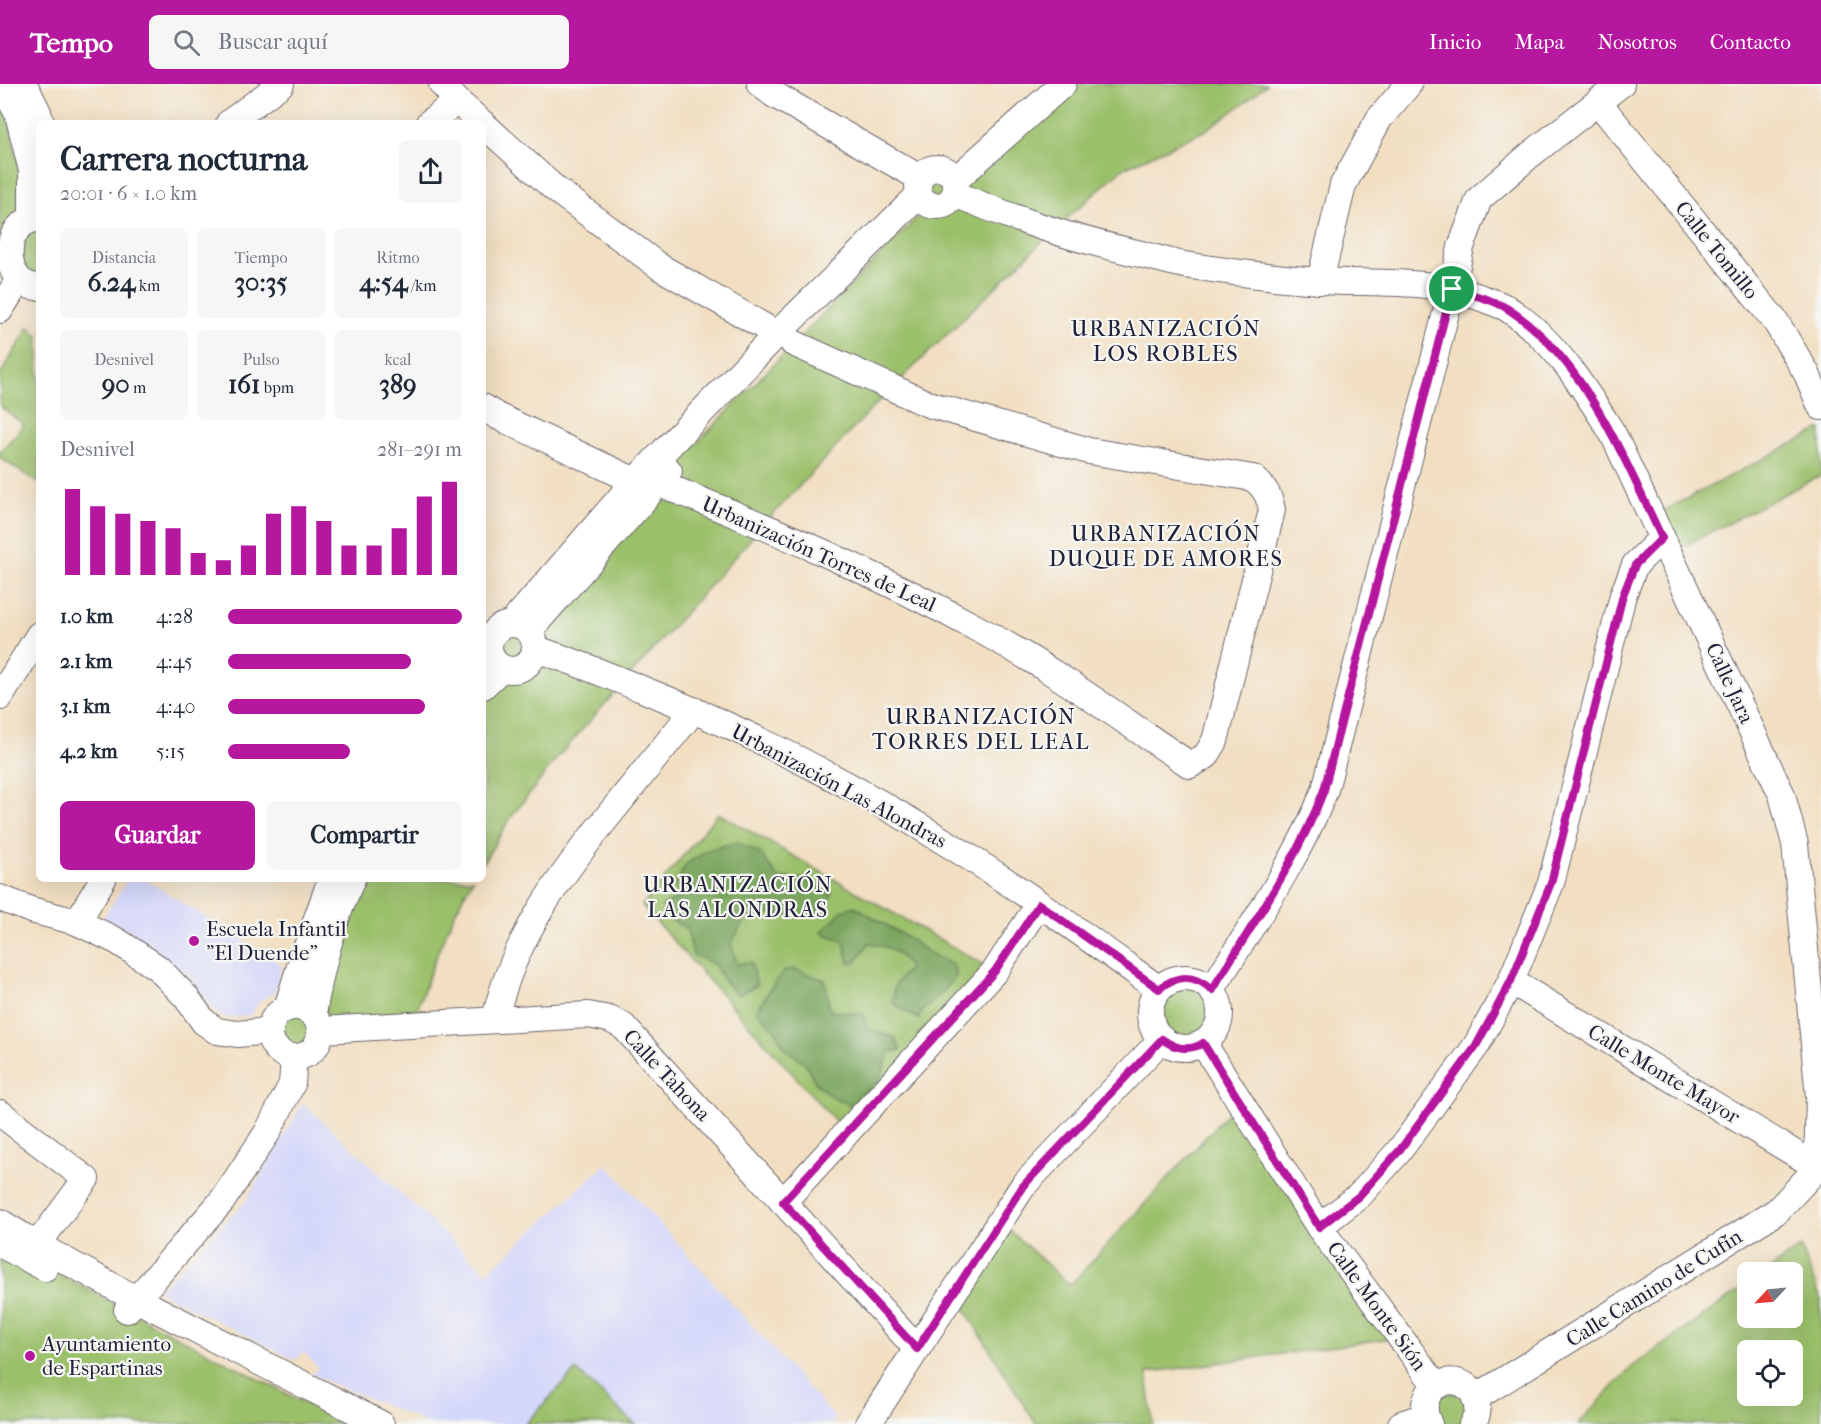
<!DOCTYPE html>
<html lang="es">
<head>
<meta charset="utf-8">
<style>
  :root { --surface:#fff; --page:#f6f6f7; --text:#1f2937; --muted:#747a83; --accent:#b5179e }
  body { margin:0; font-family:"IM FELL French Canon",serif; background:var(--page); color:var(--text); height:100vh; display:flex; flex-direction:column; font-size:22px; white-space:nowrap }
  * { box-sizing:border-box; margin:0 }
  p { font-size:20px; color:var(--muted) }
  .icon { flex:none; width:33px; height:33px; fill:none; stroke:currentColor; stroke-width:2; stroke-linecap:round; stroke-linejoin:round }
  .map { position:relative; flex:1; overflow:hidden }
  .drawer { position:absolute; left:36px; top:36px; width:450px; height:762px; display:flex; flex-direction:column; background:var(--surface); border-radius:9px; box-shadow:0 6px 24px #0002 }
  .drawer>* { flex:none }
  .needle { width:39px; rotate:244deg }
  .fabs { position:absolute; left:1737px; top:1178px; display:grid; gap:12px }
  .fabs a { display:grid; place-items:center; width:66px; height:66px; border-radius:9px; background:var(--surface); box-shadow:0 6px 24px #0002; font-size:30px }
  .pin { position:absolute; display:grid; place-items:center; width:51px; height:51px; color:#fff; margin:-26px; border:3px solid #fff; border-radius:50%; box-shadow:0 2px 6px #0007 }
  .round { display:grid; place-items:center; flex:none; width:63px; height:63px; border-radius:9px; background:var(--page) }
  .summary { display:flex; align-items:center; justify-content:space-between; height:102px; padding:0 24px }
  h1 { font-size:33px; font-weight:700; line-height:45px }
  .figures { display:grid; grid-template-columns:repeat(3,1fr); gap:9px; height:102px; padding:6px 24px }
  .figures div { display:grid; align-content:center; border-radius:9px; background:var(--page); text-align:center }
  .figures b { font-size:26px; font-weight:700 }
  .figures small { font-size:16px; font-weight:400 }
  .figures p { font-size:16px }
  .chart { height:168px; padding:12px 24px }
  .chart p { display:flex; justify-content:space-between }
  .chart svg { width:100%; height:108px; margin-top:6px; stroke:var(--accent); stroke-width:6 }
  .primary-button { display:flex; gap:12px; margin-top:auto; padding:12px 24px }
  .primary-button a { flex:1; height:69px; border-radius:9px; background:var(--accent); color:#fff; font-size:24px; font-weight:700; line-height:69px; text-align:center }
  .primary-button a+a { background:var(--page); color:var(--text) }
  ul { padding:0 24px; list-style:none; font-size:20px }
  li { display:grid; grid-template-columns:96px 72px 1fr; align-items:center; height:45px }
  li i { height:15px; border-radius:8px; background:var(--accent) }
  header { display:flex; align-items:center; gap:36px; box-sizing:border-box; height:84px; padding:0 30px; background:var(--accent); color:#fff }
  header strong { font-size:28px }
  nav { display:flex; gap:33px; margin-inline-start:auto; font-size:21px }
  .search { width:420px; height:54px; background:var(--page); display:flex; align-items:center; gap:15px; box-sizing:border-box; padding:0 21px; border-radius:9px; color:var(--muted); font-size:22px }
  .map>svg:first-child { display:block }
</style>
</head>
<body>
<header>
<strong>Tempo</strong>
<div class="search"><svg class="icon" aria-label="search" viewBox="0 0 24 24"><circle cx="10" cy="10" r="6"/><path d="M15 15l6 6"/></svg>Buscar aquí</div>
<nav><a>Inicio</a><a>Mapa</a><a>Nosotros</a><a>Contacto</a></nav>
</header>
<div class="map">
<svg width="1821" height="1340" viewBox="0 0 1821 1340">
  <rect width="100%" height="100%" fill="#f6f6f2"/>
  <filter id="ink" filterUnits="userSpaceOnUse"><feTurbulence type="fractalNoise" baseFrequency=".0167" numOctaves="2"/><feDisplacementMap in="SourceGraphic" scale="12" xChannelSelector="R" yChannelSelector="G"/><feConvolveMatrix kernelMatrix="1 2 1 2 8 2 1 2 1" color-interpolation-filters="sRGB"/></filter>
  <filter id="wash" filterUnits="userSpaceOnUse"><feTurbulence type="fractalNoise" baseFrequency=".008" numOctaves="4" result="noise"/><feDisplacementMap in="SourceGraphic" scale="24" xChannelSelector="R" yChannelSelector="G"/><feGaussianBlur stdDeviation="1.35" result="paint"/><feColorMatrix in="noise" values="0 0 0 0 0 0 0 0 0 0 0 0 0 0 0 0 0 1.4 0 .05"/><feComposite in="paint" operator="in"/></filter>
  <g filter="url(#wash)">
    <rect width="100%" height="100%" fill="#f2dfc2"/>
    <g fill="#d5d8f9">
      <path d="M128 795H145L282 881 275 909 267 912 259 918 251 931 228 934 217 930 189 892 162 870 128 845 103 834Z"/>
      <path d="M303 1019 487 1189 606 1080 835 1334 831 1340H430L312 1291 318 1284 304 1268 295 1276 158 1207 245 1118Z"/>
    </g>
    <g fill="#9bc06a" stroke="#5e7152" stroke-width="1.5" fill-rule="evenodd">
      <path d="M0 0 32 135 0 171Z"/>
      <path d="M1063 0H1267L1247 17 1206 46 1122 85 1053 147 879 317 763 441 558 673 509 736 483 779V602L509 586H516L529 579 533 572 535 559 658 399 929 121C938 123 943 122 951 117Z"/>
      <path d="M937 88 946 91 945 116 935 117 927 113 928 92Z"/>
      <path d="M39 141V197H33L12 160Z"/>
      <path d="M29 243 39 253V399L0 374V368L24 341 0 322V291Z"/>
      <path d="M1821 345V391L1669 470 1653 432Z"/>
      <path d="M504 547 525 551 527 572C510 592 480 567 504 547Z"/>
      <path d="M718 729 995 887 846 1049 642 822Z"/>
      <path d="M352 795H473C446 841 429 890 412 941L321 946Z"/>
      <circle cx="1186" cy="930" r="28"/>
      <path d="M293 927 301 928 316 953C302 989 259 955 280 935 284 931 289 930 293 927Z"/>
      <path d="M1239 1017 1400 1253 1147 1289 1153 1340H1036L954 1208 1000 1138 1070 1201Z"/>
      <path d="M0 1160 345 1340H0Z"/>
      <path d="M1801 1163 1821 1216V1340H1578L1633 1282 1747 1201 1748 1233H1792V1188H1766ZM1748 1266H1792V1311H1748Z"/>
      <path d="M576 1286 635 1340H525Z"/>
      <path d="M1467 1309 1466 1340H1437L1435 1310Z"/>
    </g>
    <g fill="#7ca65e" stroke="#4f644c" stroke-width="1.5">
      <path d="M736 758 761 770 778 794 804 795 832 809 826 825C802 837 799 832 774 830 765 829 754 833 745 835L731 859 737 880 751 878 757 901 738 911 725 898 714 880 693 871 687 845 670 835 662 822 680 813 675 801 686 780 708 766Z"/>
      <path d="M854 822 908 854 931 870 952 880 957 890 945 906 923 927 918 935 894 920C892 901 895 898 909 885 901 867 887 862 869 859L856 878 849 879 844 857 821 849 842 827Z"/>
      <path d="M793 885 825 896 830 927 863 930 867 945 894 953 901 966 890 968 879 996 850 1021 829 1011 815 998 806 980 784 963 776 947 757 927 770 905 784 887Z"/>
    </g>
  </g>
  <g filter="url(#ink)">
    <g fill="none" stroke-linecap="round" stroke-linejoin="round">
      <g stroke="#6b646a" stroke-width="28">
        <g id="minor">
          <path d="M2 0 18 30 32 87V135"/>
          <path d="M24 0 38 28 41 39"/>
          <path d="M442 0 457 17 482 39"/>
          <path d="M760 0 773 10 920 94"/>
          <path d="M1598 18 1776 238 1807 290 1821 323"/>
          <path d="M229 39 281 0"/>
          <path d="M429 39 457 17"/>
          <path d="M483 40 555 105 660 183 777 250"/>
          <circle cx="937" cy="103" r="19"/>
          <path d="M955 96 1063 0"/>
          <path d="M955 110C1013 135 1071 154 1132 168 1150 172 1168 178 1185 181 1230 188 1276 194 1321 197 1377 200 1434 194 1487 216 1494 219 1502 221 1508 225 1554 255 1584 304 1613 350L1782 711 1795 760 1819 1013 1817 1083"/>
          <path d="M39 135C0 135 0 204 39 203"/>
          <path d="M1320 197 1343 101 1379 35 1409 0"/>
          <path d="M0 226 18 197"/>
          <path d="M483 323 497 332 635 397"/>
          <path d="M658 399C768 443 876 489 980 546 1053 585 1121 635 1190 681L1206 672 1215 657 1272 426C1269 411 1265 404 1253 394L1089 367 928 320 793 259"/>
          <path d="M512 539 635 397 777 250 919 111"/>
          <circle cx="512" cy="563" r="23"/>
          <path d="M529 547 669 387"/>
          <path d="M535 565C572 576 606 591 642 605 750 648 855 701 953 763 1024 807 1091 856 1159 905"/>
          <path d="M483 602 502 584"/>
          <path d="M0 613 39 551"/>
          <path d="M0 814 31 826 77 838 117 857 158 884 186 913 204 938 217 947 237 950 270 947"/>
          <path d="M77 838 103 795"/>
          <circle cx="1185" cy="929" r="35"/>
          <path d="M1511 897 1817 1083"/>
          <path d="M1212 905C1252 841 1297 777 1325 706L1452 205 1461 163 1479 115 1530 71 1621 0"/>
          <circle cx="295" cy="948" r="25"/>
          <path d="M287 924 301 879 331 795"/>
          <path d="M313 930C321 883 332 838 352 795"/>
          <path d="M495 936C512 855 562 789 613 726 640 693 667 659 694 626"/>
          <path d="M321 946 588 931 609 935 623 942 917 1265"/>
          <path d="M1203 959 1319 1143 1436 1302"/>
          <path d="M0 1029 86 1095 37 1161"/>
          <path d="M783 1118 995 887 1039 820"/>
          <path d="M0 1138 37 1161 136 1215 381 1340"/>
          <path d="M1319 1143 1359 1112 1399 1067 1476 962 1511 897 1551 799 1623 511 1635 481 1662 454"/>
          <path d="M0 1160 45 1184"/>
          <path d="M127 1226 222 1117 267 1049 292 1000 294 974"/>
          <path d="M1475 1314 1777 1127 1821 1080"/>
          <path d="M868 1340 1023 1102 1162 955"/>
          <path d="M1401 1340 1425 1332"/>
          <path d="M1429 1340C1410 1304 1459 1280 1475 1313 1479 1323 1478 1332 1472 1340"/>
        </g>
      </g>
      <use href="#minor" stroke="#fff" stroke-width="26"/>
    </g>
  </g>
  <g fill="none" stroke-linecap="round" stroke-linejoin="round" filter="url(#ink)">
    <g stroke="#fff" stroke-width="12">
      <path id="route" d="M1452 205C1470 210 1492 215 1508 225 1584 273 1625 377 1662 454L1635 481 1623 511 1551 799 1511 897 1476 962 1399 1067 1359 1112 1319 1143 1203 959C1189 968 1174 964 1162 955L1023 1102 917 1265 783 1118 995 887 1039 820 1159 905C1177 890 1194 890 1212 906 1252 841 1297 777 1324 706Z"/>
    </g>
    <use href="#route" stroke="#b5179e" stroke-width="8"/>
  </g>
  <g fill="#b5179e" stroke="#f6f6f2" stroke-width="2">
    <circle cx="194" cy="857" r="6"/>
    <circle cx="30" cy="1272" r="6"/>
  </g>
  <g text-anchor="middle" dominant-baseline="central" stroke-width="4.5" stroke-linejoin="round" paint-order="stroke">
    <g font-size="21" fill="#22223b" stroke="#f6f6f2">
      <text transform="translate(1717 166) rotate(51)">Calle Tomillo</text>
      <text transform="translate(819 470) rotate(24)">Urbanización Torres de Leal</text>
      <text transform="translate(1730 599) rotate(65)">Calle Jara</text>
      <text transform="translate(839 702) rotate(28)">Urbanización Las Alondras</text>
      <text transform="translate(1664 990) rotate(31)">Calle Monte Mayor</text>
      <text transform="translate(667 991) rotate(47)">Calle Tahona</text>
      <text transform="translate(1654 1204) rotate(-32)">Calle Camino de Cufín</text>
      <text transform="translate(1377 1222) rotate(54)">Calle Monte Sión</text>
    </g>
    <g font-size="21" fill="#22223b" stroke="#f6f6f2" text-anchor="start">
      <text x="206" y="845">Escuela Infantil<tspan x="206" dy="24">"El Duende"</tspan></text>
      <text x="42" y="1260">Ayuntamiento<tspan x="42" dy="24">de Espartinas</tspan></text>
    </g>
    <g font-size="22" letter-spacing="1.5" fill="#22223b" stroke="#f6f6f2">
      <text x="1166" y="245">URBANIZACIÓN<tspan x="1166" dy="25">LOS ROBLES</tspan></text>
      <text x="1166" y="450">URBANIZACIÓN<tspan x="1166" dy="25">DUQUE DE AMORES</tspan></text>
      <text x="981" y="633">URBANIZACIÓN<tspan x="981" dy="25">TORRES DEL LEAL</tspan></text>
      <text x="738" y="801">URBANIZACIÓN<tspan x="738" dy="25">LAS ALONDRAS</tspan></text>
    </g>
  </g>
</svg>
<div class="fabs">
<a><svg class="needle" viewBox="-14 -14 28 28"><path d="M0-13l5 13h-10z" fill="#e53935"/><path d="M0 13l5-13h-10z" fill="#747a83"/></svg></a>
<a><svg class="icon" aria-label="locate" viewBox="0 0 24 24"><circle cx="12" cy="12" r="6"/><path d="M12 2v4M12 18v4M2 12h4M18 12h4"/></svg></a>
</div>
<div class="pin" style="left:1452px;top:205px;background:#1e9e55"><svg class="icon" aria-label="arrive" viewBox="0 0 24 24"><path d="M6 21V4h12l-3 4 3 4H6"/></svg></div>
<section class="drawer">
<div class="summary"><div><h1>Carrera nocturna</h1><p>20:01 · 6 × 1.0 km</p></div><a class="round"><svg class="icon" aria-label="share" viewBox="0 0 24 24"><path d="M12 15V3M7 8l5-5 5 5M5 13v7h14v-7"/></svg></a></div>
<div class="figures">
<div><p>Distancia</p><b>6.24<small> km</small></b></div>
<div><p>Tiempo</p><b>30:35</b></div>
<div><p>Ritmo</p><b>4:54<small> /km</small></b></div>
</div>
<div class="figures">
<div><p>Desnivel</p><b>90<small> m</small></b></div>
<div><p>Pulso</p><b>161<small> bpm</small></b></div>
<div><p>kcal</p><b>389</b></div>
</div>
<div class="chart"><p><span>Desnivel</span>281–291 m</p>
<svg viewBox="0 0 160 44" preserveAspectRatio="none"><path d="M5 44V9M15 44V16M25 44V19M35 44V22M45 44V25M55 44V35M65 44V38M75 44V32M85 44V19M95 44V16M105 44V22M115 44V32M125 44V32M135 44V25M145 44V12M155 44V6"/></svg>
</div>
<ul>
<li><b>1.0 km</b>4:28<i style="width:100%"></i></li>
<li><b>2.1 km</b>4:45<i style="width:78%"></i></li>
<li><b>3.1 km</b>4:40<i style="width:84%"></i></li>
<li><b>4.2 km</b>5:15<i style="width:52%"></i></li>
</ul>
<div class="primary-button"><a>Guardar</a><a>Compartir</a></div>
</section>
</div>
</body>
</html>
